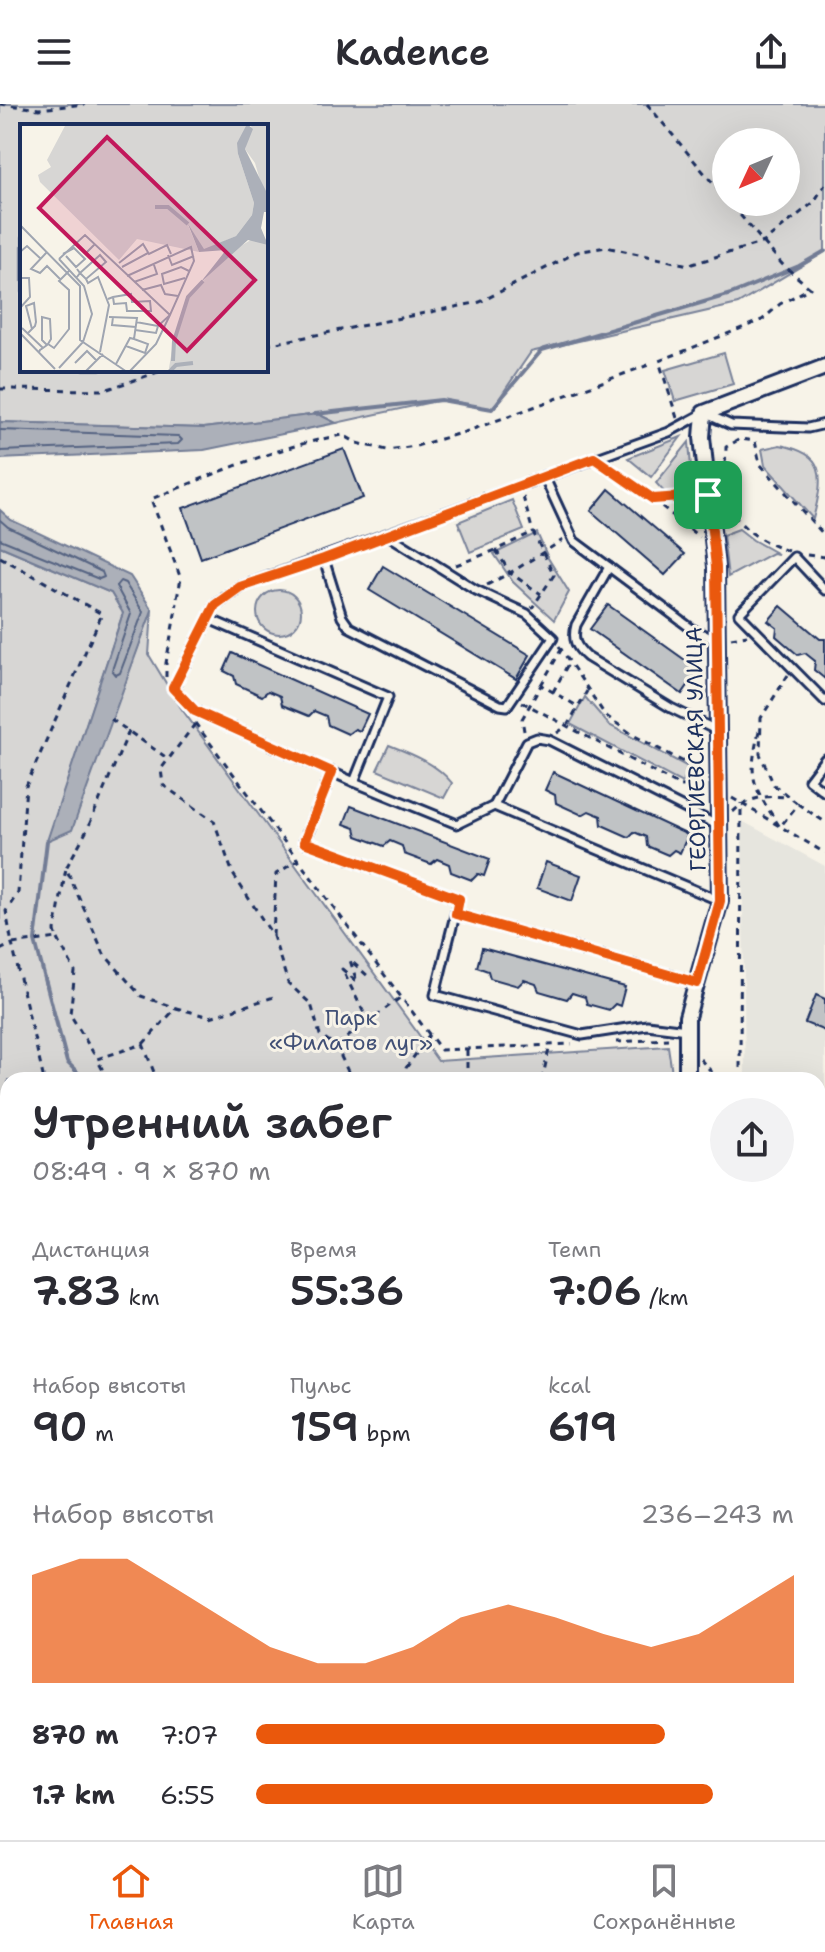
<!DOCTYPE html>
<html lang="ru">
<head>
<meta charset="utf-8">
<style>
  :root { --surface:#fff; --page:#f2f2f3; --text:#2b2b33; --muted:#7c7c81; --line:#e1e1e2; --accent:#ea580c }
  body { margin:0; font-family:"Shantell Sans",sans-serif; background:var(--page); color:var(--text); height:100vh; display:flex; flex-direction:column; font-size:30px; white-space:nowrap }
  * { box-sizing:border-box; margin:0 }
  p { font-size:26px; color:var(--muted) }
  .icon { flex:none; width:44px; height:44px; fill:none; stroke:currentColor; stroke-width:2; stroke-linecap:round; stroke-linejoin:round }
  .map { position:relative; flex:1; overflow:hidden }
  .sheet { position:absolute; left:0px; top:968px; width:826px; height:768px; display:flex; flex-direction:column; background:var(--surface); border-radius:24px 24px 0 0; box-shadow:0 8px 32px #0002 }
  .sheet>* { flex:none }
  .needle { width:52px; rotate:226deg }
  .controls { position:absolute; left:712px; top:24px; display:grid; gap:16px }
  .controls a { display:grid; place-items:center; width:88px; height:88px; border-radius:50%; background:var(--surface); box-shadow:0 8px 32px #0002; font-size:40px }
  .pin { position:absolute; display:grid; place-items:center; width:68px; height:68px; color:#fff; margin:-34px; border-radius:16px; box-shadow:0 4px 12px #0006 }
  .round { display:grid; place-items:center; flex:none; width:84px; height:84px; border-radius:42px; background:var(--page) }
  .head { display:flex; align-items:center; justify-content:space-between; height:136px; padding:0 32px }
  h1 { font-size:44px; font-weight:600; line-height:60px }
  .figures { display:grid; grid-template-columns:repeat(3,1fr); gap:12px; height:136px; padding:8px 32px }
  .figures div { display:grid; align-content:center }
  .figures b { font-size:40px; font-weight:600 }
  .figures small { font-size:22px; font-weight:400 }
  .figures p { font-size:22px }
  .chart { height:224px; padding:16px 32px }
  .chart p { display:flex; justify-content:space-between }
  .chart svg { width:100%; height:144px; margin-top:8px; fill:var(--accent); opacity:.7 }
  ul { padding:0 32px; list-style:none; font-size:26px }
  li { display:grid; grid-template-columns:128px 96px 1fr; align-items:center; height:60px }
  li i { height:20px; border-radius:10px; background:var(--accent) }
  header { display:flex; justify-content:space-between; align-items:center; height:104px; padding:0 32px; background:var(--surface); font-size:36px; font-weight:600 }
  .dock { display:flex; justify-content:space-around; align-items:center; height:112px; border-top:2px solid var(--line); background:var(--surface); font-size:22px; color:var(--muted) }
  .dock a { display:grid; justify-items:center; gap:4px }
  .dock .selected { color:var(--accent) }
  .map>svg:first-child { display:block }
</style>
</head>
<body>
<header><svg class="icon" aria-label="menu" viewBox="0 0 24 24"><path d="M4 6h16M4 12h16M4 18h16"/></svg>Kadence<svg class="icon" aria-label="share" viewBox="0 0 24 24"><path d="M12 15V3M7 8l5-5 5 5M5 13v7h14v-7"/></svg></header>
<div class="map">
<svg width="825" height="1736" viewBox="0 0 825 1736">
  <rect width="100%" height="100%" fill="#f7f3e8"/>
  <filter id="ink" filterUnits="userSpaceOnUse"><feTurbulence type="fractalNoise" baseFrequency=".0125" numOctaves="2"/><feDisplacementMap in="SourceGraphic" scale="16" xChannelSelector="R" yChannelSelector="G"/><feConvolveMatrix kernelMatrix="1 2 1 2 8 2 1 2 1" color-interpolation-filters="sRGB"/></filter>
  <g filter="url(#ink)">
    <g fill="#e6e5de">
      <path d="M742 717 825 762V1008L818 1007V976H745Z"/>
      <rect x="818" y="1335" width="7" height="225"/>
    </g>
    <g fill="#d7d6d4" stroke="#798299" stroke-width="2" fill-rule="evenodd">
      <path d="M0 0H825V148L738 200 531 248 492 305 441 296 336 319 318 310 203 324 0 318ZM22 22H266V266H22ZM726 38H786V98H726Z"/>
      <path d="M724 249 733 280 675 297 665 266Z"/>
      <path d="M681 333 651 373 628 354Z"/>
      <path d="M689 338 693 389 666 390 656 379Z"/>
      <path d="M780 341C825 350 825 369 813 415L765 361 762 345Z"/>
      <path d="M512 396 524 426 470 448 458 418Z"/>
      <path d="M739 425 753 436 778 450 772 449 728 473 723 431Z"/>
      <path d="M537 429 548 454 569 488 554 516 513 478 494 450Z"/>
      <path d="M0 442 111 489 123 509 48 736 111 615 152 506 149 551 181 604 438 957 668 942 673 976H8V1728H669V1736H0Z"/>
      <circle cx="279" cy="508" r="22"/>
      <path d="M585 593 609 621 690 664 682 679 570 620Z"/>
      <path d="M389 641C412 650 436 659 452 679L444 694 377 666Z"/>
    </g>
    <g fill="#acb0b9" stroke="#727c95" stroke-width="2">
      <path d="M318 310 336 319 204 346 0 355V318L203 324Z"/>
      <path d="M0 406 11 416 130 472 152 506 72 726 47 737 123 509 111 489 0 442Z"/>
    </g>
    <g fill="none" stroke-linecap="round" stroke-linejoin="round">
      <g stroke="#556382" stroke-width="2">
        <path d="M0 326 178 332 182 336 178 340 0 347"/>
        <path d="M0 416 8 423 102 468 104 473 99 475 0 435"/>
        <path d="M120 477 125 479 143 508 120 569 116 571 112 566 131 510 116 482Z"/>
      </g>
      <g stroke="#727c95" stroke-width="4">
        <path d="M315 310 441 296 492 305 542 246 731 190 799 162 825 147"/>
        <path d="M47 737 35 837 67 958 85 976"/>
      </g>
    </g>
    <g fill="#c0c3c5" stroke="#1b2f5e" stroke-width="2">
      <path d="M344 345 363 394 201 454 183 404Z"/>
      <path d="M609 385 685 450 665 471 591 407Z"/>
      <path d="M383 462 530 551 516 575 369 486Z"/>
      <path d="M608 501 699 566 682 590 590 525Z"/>
      <path d="M781 502 820 535H825V575L814 566 815 557 805 549 798 551 776 532 777 524 768 517Z"/>
      <path d="M232 549 368 610 360 627 355 625 348 630 328 621 326 612 314 607 309 612 282 601 280 592 268 587 262 592 236 580 234 572 224 567Z"/>
      <path d="M553 668 688 731 680 749 674 746 668 751 647 742 646 733 634 728 629 733 602 721 601 712 589 707 582 711 556 699 555 691 545 686Z"/>
      <path d="M351 702 490 755 484 772 478 770 472 776 451 768 449 760 437 755 431 760 404 750 402 742 390 737 384 742 357 732 355 724 344 720Z"/>
      <path d="M546 758 581 771 572 797 537 784Z"/>
      <path d="M482 844 625 883 620 902 615 900 609 906 587 900 585 893 572 889 567 895 539 887 536 880 524 876 518 882 490 874 488 867 477 863Z"/>
      <path d="M816 891 825 895V927L805 919Z"/>
    </g>
    <g fill="none" stroke-linecap="round" stroke-linejoin="round">
      <g stroke="#1b2f5e" stroke-width="13">
        <g id="lane">
          <path d="M544 372 574 437 609 463 576 521C572 536 576 543 587 553L671 604 718 627"/>
          <path d="M324 455 342 513 349 523 500 601 507 602 553 534 527 510 476 486 388 431"/>
          <path d="M609 463 692 525 717 537"/>
          <path d="M825 486 794 453 739 510 825 597"/>
          <path d="M209 515 388 593 354 678"/>
          <path d="M825 655 809 676 825 688"/>
          <path d="M332 668 304 738 459 795 435 891 582 931 647 921 687 926"/>
          <path d="M494 702 527 638 537 634 549 636 719 722"/>
          <path d="M718 796 494 702 457 720 354 678 195 607 173 584 215 501 240 483 669 328 704 309 731 321 808 324 825 320"/>
          <path d="M456 810 697 879"/>
          <path d="M818 1018H825"/>
          <path d="M818 1092H825"/>
          <path d="M818 1184 825 1185"/>
        </g>
      </g>
      <g stroke="#1b2f5e" stroke-width="20">
        <g id="street">
          <path d="M687 976V913L720 797 716 463 702 333 704 309 825 263"/>
          <path d="M818 1314H825"/>
        </g>
      </g>
      <g stroke="#1b2f5e" stroke-width="3" stroke-dasharray="6 6" stroke-linecap="butt">
        <path d="M0 0 39 5 85 0"/>
        <path d="M647 0 726 95"/>
        <path d="M266 241 480 198 577 148 606 143 689 161 764 138 814 98 825 80"/>
        <path d="M0 285 105 286 164 266"/>
        <path d="M677 314 659 257 762 216 780 200 810 184 782 160 729 98"/>
        <path d="M603 361 653 395 699 433"/>
        <path d="M523 393 533 428 554 471 532 504"/>
        <path d="M653 395 697 392"/>
        <path d="M496 446 510 469 541 490"/>
        <path d="M788 447C761 438 730 420 725 388 722 375 726 357 726 343L740 335 755 337 760 360 825 432"/>
        <path d="M807 451 825 453"/>
        <path d="M0 453 102 510 26 682 18 789 6 807 12 840 57 834 55 827 66 764"/>
        <path d="M456 461 496 446 533 428"/>
        <path d="M487 481 510 469 563 436"/>
        <path d="M177 494 181 475 151 395C213 371 277 342 343 331L357 339 387 346 416 342 468 327 651 260"/>
        <path d="M731 534 747 531"/>
        <path d="M559 542 605 611 633 631 693 663 697 681"/>
        <path d="M788 571 761 614 760 650 774 681 798 700"/>
        <path d="M166 573V559L177 499"/>
        <path d="M541 581 561 546"/>
        <path d="M553 588 568 560"/>
        <path d="M522 598 680 682 697 681 705 685"/>
        <path d="M111 615 167 654"/>
        <path d="M195 619 441 946 572 940"/>
        <path d="M195 620 161 665 163 681 214 717 233 770 273 832 288 879 311 900 320 931 336 942 352 976"/>
        <path d="M129 627 87 726 66 764 104 850 141 892 176 904"/>
        <path d="M524 627 522 615 541 581 577 602"/>
        <path d="M759 627C747 676 753 682 780 723L798 700 825 718"/>
        <path d="M557 629 567 622 587 587"/>
        <path d="M732 694 825 749"/>
        <path d="M733 708C746 694 766 691 785 693"/>
        <path d="M273 832 276 770 298 756"/>
        <path d="M58 835 75 868 70 910 97 955"/>
        <path d="M0 846 12 840 44 976"/>
        <path d="M369 919 342 865 357 878 350 856 370 874"/>
        <path d="M616 938 668 935"/>
        <path d="M143 940 176 904 210 913 277 892"/>
        <path d="M337 941 401 893"/>
        <path d="M700 955 719 976"/>
        <path d="M108 976 97 955 143 940 157 976"/>
        <path d="M403 976 406 964 429 931"/>
        <path d="M467 976V945"/>
        <path d="M542 976 550 941"/>
        <path d="M740 976 741 699"/>
        <path d="M0 1109 8 1110"/>
        <path d="M0 1186 8 1176"/>
        <path d="M818 1331 825 1330"/>
        <path d="M0 1351 8 1346"/>
        <path d="M0 1489 8 1483"/>
        <path d="M0 1688 8 1680"/>
        <path d="M232 1728 238 1736"/>
        <path d="M114 1736 122 1728"/>
        <path d="M284 1736 287 1728"/>
        <path d="M386 1736 394 1728"/>
        <path d="M683 1736V1728"/>
      </g>
      <use href="#lane" stroke="#f7f3e8" stroke-width="7"/>
      <use href="#street" stroke="#f7f3e8" stroke-width="14"/>
    </g>
  </g>
  <g fill="none" stroke-linecap="round" stroke-linejoin="round" filter="url(#ink)">
    <g stroke="#fff" stroke-width="16">
      <path id="route" d="M594 354 653 395 708 391 716 463 720 797 697 879 456 810 459 795 304 738 332 668 195 607 173 584 215 501 240 483 324 455Z"/>
    </g>
    <use href="#route" stroke="#ea580c" stroke-width="10"/>
  </g>
  <g text-anchor="middle" dominant-baseline="central" stroke-width="6" stroke-linejoin="round" paint-order="stroke">
    <g font-size="22" fill="#1b2f5e" stroke="#f7f3e8">
      <text transform="translate(696 645) rotate(-91)">ГЕОРГИЕВСКАЯ УЛИЦА</text>
    </g>
    <g font-size="22" fill="#415076" stroke="#f7f3e8">
      <text x="351" y="913">Парк<tspan x="351" dy="25">«Филатов луг»</tspan></text>
    </g>
  </g>
  <g transform="translate(20 20)">
    <rect width="248" height="248" fill="#f7f3e8"/>
    <path d="M46 0H227L218 30 234 79 232 91 216 112 184 126 168 101 179 128 117 115 99 136 20 58 18 51 31 43 27 36ZM232 0H248V84L235 39 225 25ZM234 114 248 121V248H154L149 244 153 220 168 173 209 129Z" fill="#d7d6d4"/>
    <path d="M227 0 233 5 225 25 247 69 248 88H244L241 104 248 121 228 116 180 159 206 126 179 128 168 100 184 125 216 112 232 91 234 79 218 30 217 19Z" fill="#acb0b9"/>
    <path fill="none" stroke="#acb0b9" stroke-width="4" d="M135 83H148L168 100M153 237 154 217 168 173 183 157M149 248 156 241 173 239"/>
    <path fill="none" stroke="#9fa5b1" stroke-width="2" d="M0 101 60 162V216L107 248M55 118 66 129 75 120M0 128 7 122 21 135M27 128 11 145 20 149 27 142 41 156M43 130 54 124 65 135 56 143 46 132M148 131 152 141 174 132M39 135 65 111 150 191 136 220 109 248M99 139 123 120 129 130 147 121 151 130M102 143 128 129M57 145 60 149 66 155 86 138 80 131 60 149 57 153M107 152 171 123 174 137 150 191 138 202M0 154H9L10 173 0 184M165 154 144 160 142 150 161 143 169 147M66 155 68 159 78 153 89 181 80 228M114 158 137 150 134 141M122 166 141 161 145 170 158 172M88 175 93 173 111 170 112 178 130 177 131 187H107L106 179 94 180 93 173M89 193 117 194 114 215 110 214 96 240M93 193 92 201 116 203M2 204 23 224M115 206 136 209 138 202 116 198M0 209 35 245M8 209 15 202 16 198 14 179 6 182 12 205M28 220 34 224 49 205V166L39 157 49 147M106 222 125 229 128 220 114 215M19 228 20 226 23 224 27 221 28 220 31 215 30 195 22 193V216L27 221M55 239 67 227 77 237M39 244 63 218 72 190 64 162 39 135M65 248 83 230"/>
    <path fill="#c2185b" fill-opacity="0.15" stroke="#c2185b" stroke-width="4" d="M87 13 235 156 167 227 19 84Z"/>
    <rect width="248" height="248" fill="none" stroke="#1b2f5e" stroke-width="4"/>
  </g>
</svg>
<div class="controls">
<a><svg class="needle" viewBox="-14 -14 28 28"><path d="M0-13l5 13h-10z" fill="#e53935"/><path d="M0 13l5-13h-10z" fill="#7c7c81"/></svg></a>
</div>
<div class="pin" style="left:708px;top:391px;background:#1e9e55"><svg class="icon" aria-label="arrive" viewBox="0 0 24 24"><path d="M6 21V4h12l-3 4 3 4H6"/></svg></div>
<section class="sheet">
<div class="head"><div><h1>Утренний забег</h1><p>08:49 · 9 × 870 m</p></div><a class="round"><svg class="icon" aria-label="share" viewBox="0 0 24 24"><path d="M12 15V3M7 8l5-5 5 5M5 13v7h14v-7"/></svg></a></div>
<div class="figures">
<div><p>Дистанция</p><b>7.83<small> km</small></b></div>
<div><p>Время</p><b>55:36</b></div>
<div><p>Темп</p><b>7:06<small> /km</small></b></div>
</div>
<div class="figures">
<div><p>Набор высоты</p><b>90<small> m</small></b></div>
<div><p>Пульс</p><b>159<small> bpm</small></b></div>
<div><p>kcal</p><b>619</b></div>
</div>
<div class="chart"><p><span>Набор высоты</span>236–243 m</p>
<svg viewBox="0 0 160 44" preserveAspectRatio="none"><path d="M0 44V11L10 6L20 6L30 15L40 24L50 33L60 38L70 38L80 33L90 24L100 20L110 24L120 29L130 33L140 29L150 20L160 11V44z"/></svg>
</div>
<ul>
<li><b>870 m</b>7:07<i style="width:76%"></i></li>
<li><b>1.7 km</b>6:55<i style="width:85%"></i></li>
</ul>
</section>
</div>
<nav class="dock">
<a class="selected"><svg class="icon" aria-label="home" viewBox="0 0 24 24"><path d="M3 11l9-7 9 7M6 9v11h12V9"/></svg>Главная</a>
<a><svg class="icon" aria-label="map" viewBox="0 0 24 24"><path d="M3 6l6-2 6 2 6-2v14l-6 2-6-2-6 2zM9 4v14M15 6v14"/></svg>Карта</a>
<a><svg class="icon" aria-label="saved" viewBox="0 0 24 24"><path d="M7 4h10v16l-5-4-5 4z"/></svg>Сохранённые</a>
</nav>
</body>
</html>
